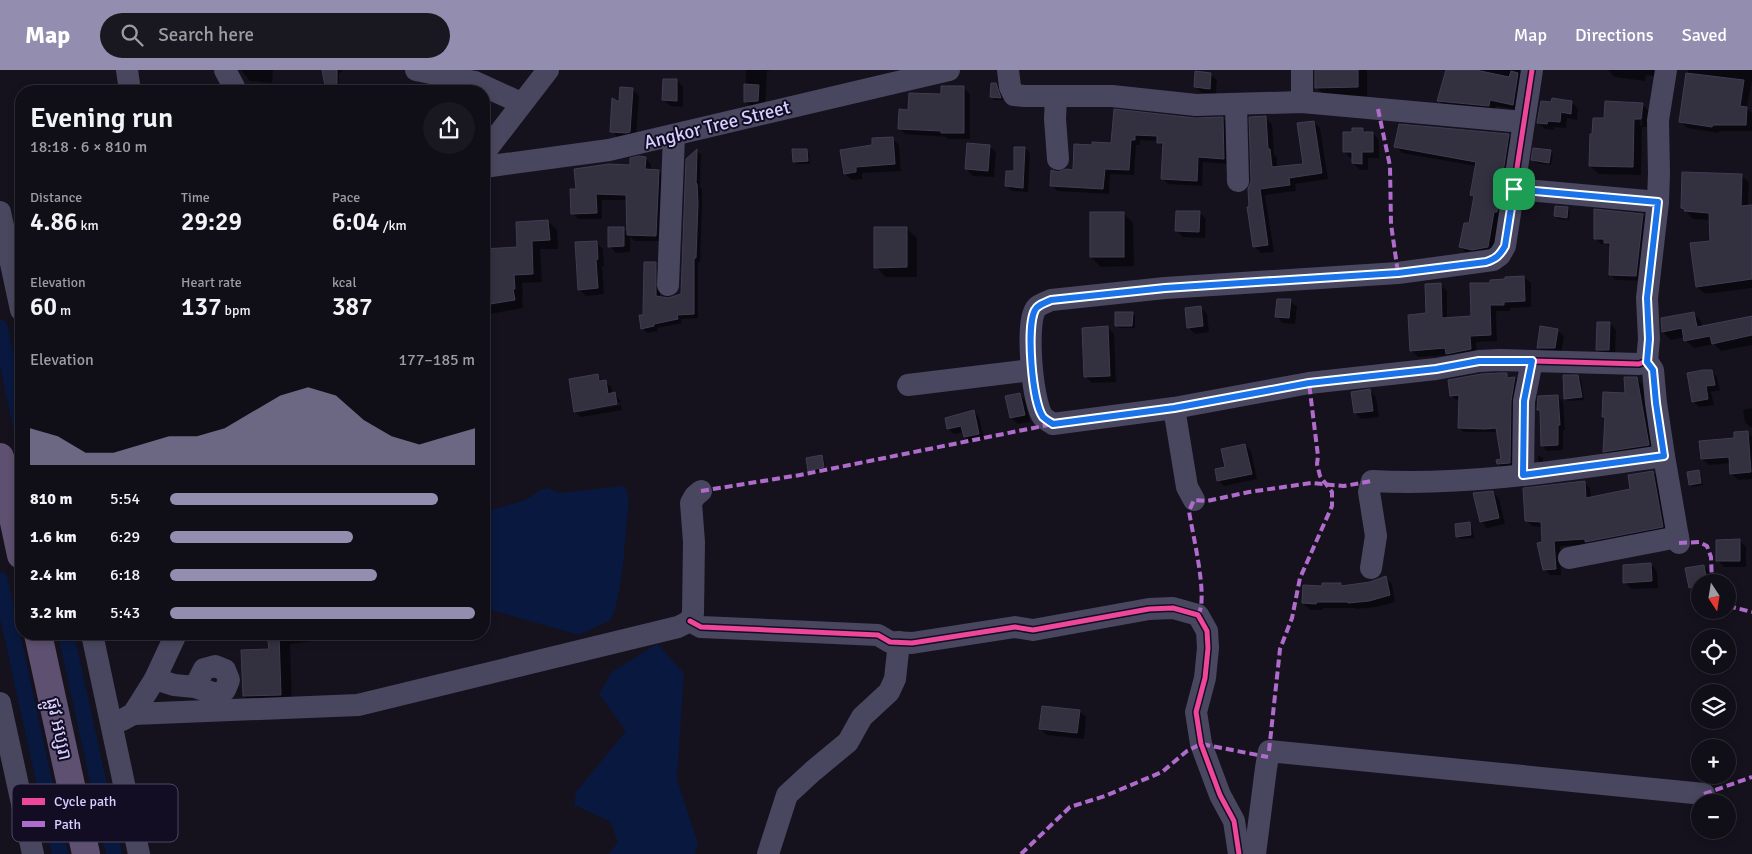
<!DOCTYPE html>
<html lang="en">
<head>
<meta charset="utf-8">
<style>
  :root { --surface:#100e16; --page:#19171f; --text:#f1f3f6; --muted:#9c9ca1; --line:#302e35; --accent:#938db0 }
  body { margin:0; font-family:Signika,"Noto Sans Khmer",sans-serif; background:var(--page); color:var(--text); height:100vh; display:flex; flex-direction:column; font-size:19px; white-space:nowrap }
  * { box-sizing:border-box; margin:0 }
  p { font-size:16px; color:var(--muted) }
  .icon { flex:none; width:28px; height:28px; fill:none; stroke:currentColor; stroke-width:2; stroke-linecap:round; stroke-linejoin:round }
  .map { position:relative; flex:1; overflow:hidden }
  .panel { position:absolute; left:15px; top:15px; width:475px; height:555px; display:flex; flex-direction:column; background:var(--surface); border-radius:20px; box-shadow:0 2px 8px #0003,0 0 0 1px var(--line) }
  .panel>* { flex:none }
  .needle { width:32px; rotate:168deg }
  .tools { position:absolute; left:1691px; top:504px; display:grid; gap:10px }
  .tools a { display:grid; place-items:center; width:45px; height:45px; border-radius:50%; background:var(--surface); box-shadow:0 2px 8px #0003,0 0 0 1px var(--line); font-size:25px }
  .pin { position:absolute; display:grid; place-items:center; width:42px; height:42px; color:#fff; margin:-21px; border-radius:10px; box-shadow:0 2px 8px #0006 }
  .round { display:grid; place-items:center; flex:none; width:52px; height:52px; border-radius:26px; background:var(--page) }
  .headline { display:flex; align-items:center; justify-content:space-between; height:85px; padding:0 15px }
  h1 { font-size:28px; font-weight:600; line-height:38px }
  .metrics { display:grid; grid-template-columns:repeat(3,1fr); gap:8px; height:85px; padding:5px 15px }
  .metrics div { display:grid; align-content:center }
  .metrics b { font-size:25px; font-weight:600 }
  .metrics small { font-size:14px; font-weight:400 }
  .metrics p { font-size:14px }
  .chart { height:140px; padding:10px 15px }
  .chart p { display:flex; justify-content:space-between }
  .chart svg { width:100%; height:90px; margin-top:5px; fill:var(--accent); opacity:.7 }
  ul { padding:0 15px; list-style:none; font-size:16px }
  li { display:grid; grid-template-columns:80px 60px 1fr; align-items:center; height:38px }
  li i { height:12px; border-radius:6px; background:var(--accent) }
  header { display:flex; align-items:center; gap:30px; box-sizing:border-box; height:70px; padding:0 25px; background:var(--accent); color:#fff }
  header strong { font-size:24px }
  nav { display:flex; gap:28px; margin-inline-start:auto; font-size:18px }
  .search { width:350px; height:45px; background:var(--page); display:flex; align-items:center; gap:12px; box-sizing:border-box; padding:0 18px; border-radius:28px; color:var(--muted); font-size:19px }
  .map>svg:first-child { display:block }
</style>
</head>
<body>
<header>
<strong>Map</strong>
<div class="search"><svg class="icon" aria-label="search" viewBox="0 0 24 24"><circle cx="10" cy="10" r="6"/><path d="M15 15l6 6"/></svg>Search here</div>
<nav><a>Map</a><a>Directions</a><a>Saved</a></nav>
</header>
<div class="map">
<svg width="1752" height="784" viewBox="0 0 1752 784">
  <rect width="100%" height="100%" fill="#15121e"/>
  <g fill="#09183e">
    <path d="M623 416 626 419 629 431C624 466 625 518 611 550L579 565 484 538V442L526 430 540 420 549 418 560 423Z"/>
    <path d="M657 574 684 603 677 709 698 774 695 784H608L618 773 611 752 574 735 576 722 626 661 599 624 612 602Z"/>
  </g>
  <g fill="#0007" fill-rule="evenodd">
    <path d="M241 0H273L272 13 250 11Z"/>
    <path d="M324 0H342V2L339 3V21H323V12H326Z"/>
    <path d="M746 0H772L767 1 765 38 752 39 745 31Z"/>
    <path d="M1316 0H1367V26L1326 27 1316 17Z"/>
    <path d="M1447 0H1521L1519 40 1496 36 1495 41 1445 37 1439 31Z"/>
    <path d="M1608 0H1661L1659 7 1646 5 1645 11 1614 7Z"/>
    <path d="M1688 0H1752V10L1747 38 1752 43V61H1719V63L1687 58 1681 51Z"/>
    <path d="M1210 4 1217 10 1216 24 1202 23 1195 17Z"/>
    <path d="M677 10 683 17V37L670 36 664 30Z"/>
    <path d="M996 14 999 17 1003 30H994L992 27Z"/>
    <path d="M964 18 970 24V69H948L946 67 905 64 899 58 909 41 942 25Z"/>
    <path d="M632 19 639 26 636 68H618L612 61 620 34Z"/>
    <path d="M484 32 487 35 485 40 484 39Z"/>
    <path d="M1572 32 1578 39 1577 50 1567 48 1566 58 1554 57V60L1545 59 1538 53Z"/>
    <path d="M1642 34 1651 43 1650 57H1642L1641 105 1599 104 1590 96 1605 50ZM1641 41H1643L1642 56 1640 55Z"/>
    <path d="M1115 41 1195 49H1223L1228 54 1229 94 1203 92 1202 116 1168 114 1162 108 1164 78 1158 71 1140 70V75H1136L1134 105 1110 104 1109 124 1057 121 1052 115 1059 103 1074 101 1112 75Z"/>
    <path d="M1265 47 1272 54 1274 84 1277 87V98L1305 95 1314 52 1320 58 1328 109 1295 114 1296 121 1265 125 1274 182 1261 183 1255 177 1251 138 1252 111Z"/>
    <path d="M1363 59 1367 63H1373L1379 70V88H1368V100H1360L1353 93V88H1350L1344 81 1353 63Z"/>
    <path d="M1508 65 1515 72 1494 184H1467L1461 177 1470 155 1475 128 1471 124 1476 96 1402 83 1396 76Z"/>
    <path d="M892 68 899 75 901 101 862 103V109L852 110 845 104 874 76Z"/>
    <path d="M989 76 996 82 994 107 973 106 966 99Z"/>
    <path d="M1025 78 1030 83 1028 122 1012 121 1006 116 1015 103Z"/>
    <path d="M807 80 809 83 810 94H797L794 91Z"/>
    <path d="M697 81 701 85 700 118 702 119V138L700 192H698V248L681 249 682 253 657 258 658 261 647 263 642 258 655 193 660 198V228L668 229 682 225Z"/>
    <path d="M1550 81 1553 84 1551 95 1536 93 1533 90Z"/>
    <path d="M645 88 651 94V101H659L665 107 661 171H634L630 166V182L616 183 610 176 623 158 628 163V130H602V149H578L572 143 578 120 631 96Z"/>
    <path d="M1741 105 1749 113 1748 136H1752V218L1705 224 1697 217 1711 172V150L1693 149 1683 138Z"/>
    <path d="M1568 138 1570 141 1569 150 1558 149 1555 146Z"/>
    <path d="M1199 142 1206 149 1205 168 1183 167 1177 161Z"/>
    <path d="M1123 143 1133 153 1134 196 1101 197 1091 187Z"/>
    <path d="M1643 145 1648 151 1642 211 1616 210 1610 205 1611 178 1607 174H1601L1595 168Z"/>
    <path d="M548 151 557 160 558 179H540L542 212 522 213 523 227 522 228 523 238 484 245V180L518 178Z"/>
    <path d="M906 158 917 168V207H886L876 197Z"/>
    <path d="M596 172 603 179 604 196H602L604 224 586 226 579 219Z"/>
    <path d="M1524 207 1531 213V237L1510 238V241H1496L1497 271 1476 272 1477 286 1453 290 1448 285 1418 287 1411 280 1440 214 1447 221V249L1472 247 1492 214Z"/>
    <path d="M1290 231 1297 237 1295 254 1283 253 1277 247Z"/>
    <path d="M1200 237 1207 244 1209 262 1195 264 1188 257Z"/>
    <path d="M1132 243 1135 246V258H1119L1116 255Z"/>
    <path d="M1693 243 1701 251 1703 257 1752 247V275L1721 281 1714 274 1694 278 1685 270V267L1671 270 1663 262 1662 249Z"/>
    <path d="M1610 253 1616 260 1615 286H1604L1598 279Z"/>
    <path d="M1108 257 1114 264 1116 312 1092 313 1085 306Z"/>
    <path d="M1557 260 1564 266 1561 285 1545 284 1539 278Z"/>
    <path d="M1711 301 1717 307 1720 320 1711 322 1714 335 1699 337 1693 331Z"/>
    <path d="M1506 305 1510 309 1515 308 1519 312 1514 397 1502 398 1498 394 1502 390 1498 362H1464L1459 358 1460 329 1456 330 1452 326Z"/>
    <path d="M597 306 611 317 613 324H614L620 330 621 332 578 340V343L621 335 622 340 581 347 575 342Z"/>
    <path d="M1578 307 1581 310 1584 330 1568 331 1565 328Z"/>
    <path d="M1636 308 1642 314 1654 380 1611 387 1605 381 1606 349 1603 346 1626 324Z"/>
    <path d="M1370 321 1376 327 1379 347 1361 349 1355 342Z"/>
    <path d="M1019 324 1026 331 1030 352 1018 354 1011 348Z"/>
    <path d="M1558 326 1563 332 1565 360H1563V380L1547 381 1542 375 1541 342 1538 339Z"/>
    <path d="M1752 338V357H1750L1745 352 1743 340Z"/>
    <path d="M974 342 979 347 984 369 970 372 965 366 964 362 954 364 948 359 946 349Z"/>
    <path d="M1748 363 1752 367V409L1738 410 1731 403V393L1709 395 1702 389Z"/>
    <path d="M1245 375 1251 381 1257 409 1224 416 1218 410Z"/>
    <path d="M1538 385 1543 388V392L1540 393 1538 390Z"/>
    <path d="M821 386 824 389 826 400 812 403 809 400Z"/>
    <path d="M1653 402 1659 408 1668 462 1590 475 1560 476 1561 505H1550L1544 499 1542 457 1532 456 1527 451 1584 412 1590 418 1591 428 1632 420Z"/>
    <path d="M1698 402 1701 405 1703 415 1693 417 1690 414Z"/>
    <path d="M1493 422 1499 429 1505 454 1487 458 1481 451Z"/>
    <path d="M1469 454 1472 457 1474 468 1460 469 1457 466Z"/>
    <path d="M1740 471 1746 477V497H1724L1717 490Z"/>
    <path d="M1651 494 1657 501 1658 518 1631 519 1625 512Z"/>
    <path d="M1704 496 1711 503 1712 512H1700V524H1696L1690 518Z"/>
    <path d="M1385 508 1392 514 1395 532 1377 537 1356 539 1354 538H1323V540H1310L1303 533 1323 518 1341 514 1343 517 1370 513Z"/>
    <path d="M268 564H343V567L290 574 292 637 257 638 244 626 270 580Z"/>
    <path d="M1079 641 1086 647 1084 669 1047 665 1040 658Z"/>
  </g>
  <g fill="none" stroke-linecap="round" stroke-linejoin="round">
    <g stroke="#09183e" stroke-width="16">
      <path d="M0 258 21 356"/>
      <path d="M0 510 60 784"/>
      <path d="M66 564 114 784"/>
    </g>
  </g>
  <g fill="#333040" stroke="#413c52">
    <path d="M322 0H337V21H326Z"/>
    <path d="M1315 0H1358V17L1315 18Z"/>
    <path d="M1446 0H1476L1509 7 1511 1 1518 3 1513 35 1490 30 1489 36 1437 31Z"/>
    <path d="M1195 1 1211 3 1210 19 1194 17Z"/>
    <path d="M1686 3 1744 10 1740 36 1747 37 1746 55H1713L1712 57 1679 52Z"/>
    <path d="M663 9H677V31L662 30Z"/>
    <path d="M991 13H996L1001 28 990 27Z"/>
    <path d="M744 14 759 15 758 31 744 32Z"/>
    <path d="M941 16H964V63H941V61L898 59 899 39 908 40 909 23 941 24Z"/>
    <path d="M620 17 633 18 630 62 626 63 610 62 612 28 619 32Z"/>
    <path d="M1552 28 1572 31 1571 44 1561 42 1560 52 1548 51 1547 54 1537 53 1541 31 1551 32Z"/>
    <path d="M1605 31 1643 33 1641 49H1634L1633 97 1589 96 1590 64H1592L1593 48H1604Z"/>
    <path d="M1114 39 1195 48 1223 47 1224 89 1198 87 1197 111 1161 109 1163 73H1157V66L1135 65V70H1131L1129 100 1105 99 1103 119 1050 116 1051 100 1058 102 1066 99 1073 100 1074 74 1092 75V72L1111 73Z"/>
    <path d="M1266 46 1268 79H1270L1272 97 1303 94 1297 53 1314 51 1322 103 1289 108 1290 115 1260 119 1268 175 1253 177 1247 137H1249L1248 119 1251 111 1249 47Z"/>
    <path d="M1399 54 1509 64 1497 142H1494L1488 177 1472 180 1459 177 1464 153H1469L1474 126 1470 125 1476 92 1394 77Z"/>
    <path d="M1352 58H1363V62H1373V82H1362V94L1352 93V82H1343V62H1352Z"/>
    <path d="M893 67 895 94 856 97V102L844 104 840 80 872 75V68Z"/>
    <path d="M967 73 990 75 988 101 965 99Z"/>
    <path d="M1014 77H1025L1023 118 1005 116 1006 101H1014Z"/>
    <path d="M1533 78 1551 80 1549 93 1531 90Z"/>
    <path d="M697 79 696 113 697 114 698 133 696 188H694V244L677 245 678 249 654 254V256L641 259 639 245H643L644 192H656V226L668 228 681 224 686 89Z"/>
    <path d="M792 79H807L808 91 793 92Z"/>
    <path d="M639 86 646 87 645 99 659 100 656 166 627 165 626 125 596 124 597 143 571 144 570 119H576L574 99 609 94 630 95V88Z"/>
    <path d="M1682 102 1742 104 1741 136 1752 135V209L1696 217 1690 173 1710 171 1709 143 1684 141 1685 139 1681 138Z"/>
    <path d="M1555 136 1568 137 1567 148 1554 146Z"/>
    <path d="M1594 139 1643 144 1636 206 1609 205 1610 173H1604V169H1594Z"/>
    <path d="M1176 141H1200L1199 162 1175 161Z"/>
    <rect x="1090" y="142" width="34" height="45"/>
    <path d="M548 150 550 170 532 171 533 204 514 205 515 219H513L515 230 484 235V179L517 177 516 152Z"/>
    <path d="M608 157H624V176L608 177Z"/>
    <path d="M874 157H907V197L874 198Z"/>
    <path d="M597 171 598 189 596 190 598 218 578 220 575 172Z"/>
    <path d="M1524 206 1525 231 1504 232V235H1490L1491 265 1470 266 1471 279 1446 284 1445 278 1410 281 1408 245 1426 243 1425 214 1441 213 1442 248 1471 246 1470 213H1490V210L1505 209V207Z"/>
    <path d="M1277 229H1291L1289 248 1275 247Z"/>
    <path d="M1201 236 1203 256 1187 258 1185 238Z"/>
    <path d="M1115 242H1133L1132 256H1115Z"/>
    <path d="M1694 242 1697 257 1752 246V265L1712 274 1710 266 1684 271 1682 258 1662 262 1661 248Z"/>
    <path d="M1597 252H1610L1609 280H1596Z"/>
    <path d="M1108 256 1110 306 1084 307 1082 258Z"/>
    <path d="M1540 256 1558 259 1555 278H1537Z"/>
    <path d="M1703 300H1712L1715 315 1706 316 1708 329 1692 332 1687 303Z"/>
    <path d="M1499 303H1507V308L1515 307 1511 331 1510 393 1497 394 1496 390 1501 389 1496 358 1485 359 1458 358 1459 325 1450 326 1448 310 1481 304Z"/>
    <path d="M598 304 599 311 606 310 608 324 615 322 617 334 574 342 569 309Z"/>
    <path d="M1563 305H1578L1582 327 1564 329Z"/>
    <path d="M1624 307H1637L1649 375 1603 382 1605 347H1602L1603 322 1625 323Z"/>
    <path d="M1370 319 1373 341 1354 343 1351 322Z"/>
    <path d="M1020 323 1025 345 1010 348 1005 326Z"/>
    <path d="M1558 325 1560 355H1558V375L1541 376 1540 340H1537L1538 326Z"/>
    <path d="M974 340 979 364 964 367 961 356 947 359 945 348Z"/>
    <path d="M1748 361 1751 402 1730 404 1729 387 1701 389 1699 371 1734 368V362Z"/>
    <path d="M1245 374 1252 404 1217 411 1215 399 1225 397 1221 379Z"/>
    <path d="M822 385 824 397 808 401 806 388Z"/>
    <path d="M1699 400 1701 413 1689 415 1687 402Z"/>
    <path d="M1653 401 1663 457 1585 472V469L1554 471 1556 499 1543 500 1537 473 1542 472 1541 452 1525 451 1523 418 1585 411 1586 428 1630 419 1628 405Z"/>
    <path d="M1493 421 1499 448 1480 452 1473 423Z"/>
    <path d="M1470 452 1471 465 1456 467 1455 454Z"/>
    <path d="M1740 469V491H1716V470Z"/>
    <path d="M1651 493 1652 511 1623 513V495Z"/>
    <path d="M1704 495 1707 512H1700V516L1689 518 1685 498Z"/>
    <path d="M1386 506 1390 525 1369 531 1348 533V532H1317L1316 534 1302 533 1303 515 1322 516V513H1341V516L1370 512Z"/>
    <path d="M267 564H279L281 625 243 626 241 580 269 579Z"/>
    <path d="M1042 636 1080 640 1077 663 1039 659Z"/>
  </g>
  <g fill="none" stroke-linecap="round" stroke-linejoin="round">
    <g stroke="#49475f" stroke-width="22">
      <path d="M127 0 130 21"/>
      <path d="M225 0 234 17V21"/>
      <path d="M416 0 475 12 521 33"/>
      <path d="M1008 0 1010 17 1014 25 1025 26H1112L1196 35 1302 32 1523 52"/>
      <path d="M1532 0 1505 176 1500 185 1493 190 1398 203 1165 218 1051 230C1045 233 1037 235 1035 240 1026 256 1032 332 1043 347 1046 350 1050 352 1053 354L1174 338 1309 313 1436 299 1479 291 1499 290 1639 294 1647 291"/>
      <path d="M1666 0 1658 50 1659 103 1658 132 1647 228 1649 269 1647 291 1653 300 1656 333 1664 386 1679 473"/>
      <path d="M1056 26 1055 49 1058 89"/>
      <path d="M1302 32V0"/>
      <path d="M1236 35 1238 111"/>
      <path d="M484 83 548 0"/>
      <path d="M484 97 609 80 949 0"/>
      <path d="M1515 119 1658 132"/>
      <path d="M0 142 21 240"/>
      <path d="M668 215 674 66"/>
      <path d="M908 315 1032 300"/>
      <path d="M1174 338 1187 417 1194 430"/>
      <path d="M1523 405 1524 331 1532 291"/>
      <path d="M1569 488 1678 467"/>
      <path d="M1371 498 1376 466 1369 422 1372 411C1470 416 1567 400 1664 386"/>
      <path d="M690 551 701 557 878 565 890 572 912 573 1015 557 1033 560 1149 539 1173 538 1198 545 1207 561 1208 578 1205 608 1196 642 1201 674 1220 725 1234 751 1239 784"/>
      <path d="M92 564 139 784"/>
      <path d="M155 609 174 615 195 617 216 624 225 620 229 610 225 600 215 596 204 599 195 617"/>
      <path d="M0 633 33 784"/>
      <path d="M133 644 358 635 678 557 690 551 693 543 694 472 691 433 695 426 701 421"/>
      <path d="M122 650 133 644 155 609 176 564"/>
      <path d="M768 784 787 725 813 701 848 672 862 647 889 622 895 609 899 572"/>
      <path d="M1255 784 1266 698 1269 681 1704 724"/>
    </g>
    <g stroke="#5e5070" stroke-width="28">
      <path d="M0 387 21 485"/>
      <path d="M38 564 86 784"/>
    </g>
    <g stroke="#b06ccc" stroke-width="4" stroke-dasharray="8 4" stroke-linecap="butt">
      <path d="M1378 39 1390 96 1391 154 1398 203"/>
      <path d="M701 421 800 405 1053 354"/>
      <path d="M1679 473 1699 472 1707 476 1711 487 1712 512"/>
      <path d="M1728 536 1752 542"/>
      <path d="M1198 545C1209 529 1192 462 1189 441L1194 430 1207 431 1249 422 1311 413 1344 416 1372 411"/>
      <path d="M1269 681 1280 579 1292 548 1300 508 1332 436V422L1320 406 1317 394 1318 386 1309 313"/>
      <path d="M1704 724 1752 707"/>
      <path d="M1021 784 1070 737 1105 726 1162 702 1187 681 1201 674 1268 687"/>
    </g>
    <g stroke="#120d23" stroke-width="8">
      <g id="cycleway">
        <path d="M1532 0 1505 176 1500 185 1493 190 1398 203 1165 218 1051 230C1045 233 1037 235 1035 240 1026 256 1032 332 1043 347 1046 350 1050 352 1053 354L1174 338 1309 313 1436 299 1479 291 1499 290 1639 294 1647 291"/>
        <path d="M690 551 701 557 878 565 890 572 912 573 1015 557 1033 560 1149 539 1173 538 1198 545 1207 561 1208 578 1205 608 1196 642 1201 674 1220 725 1234 751 1239 784"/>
      </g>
    </g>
    <use href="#cycleway" stroke="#ed469a" stroke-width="5"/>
  </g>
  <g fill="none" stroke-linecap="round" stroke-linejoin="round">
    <g stroke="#fff" stroke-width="10">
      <path id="route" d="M1514 119 1658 132 1647 228 1649 269 1647 292 1653 300 1656 333 1664 386 1523 405 1524 331 1532 291H1479L1436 299 1309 313 1174 338 1053 354C1050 352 1046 350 1043 347 1032 332 1026 256 1035 240 1037 235 1045 233 1051 230L1165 218 1398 203 1486 192C1496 189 1500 185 1505 176Z"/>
    </g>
    <use href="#route" stroke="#1a73e8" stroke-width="6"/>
  </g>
  <g text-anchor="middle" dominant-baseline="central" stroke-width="4" stroke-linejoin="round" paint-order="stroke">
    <g font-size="19" fill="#d7cfff" stroke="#120d23">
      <text transform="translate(717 55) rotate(-14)">Angkor Tree Street</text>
      <text transform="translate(59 659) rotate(78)">ផ្លូវ អប្សរា</text>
    </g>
  </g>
  <rect x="12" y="714" width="166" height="58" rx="8" fill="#120d23" stroke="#4d4765" stroke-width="1"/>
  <rect x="22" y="728" width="23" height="7" fill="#ed469a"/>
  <rect x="22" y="751" width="23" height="6" fill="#b06ccc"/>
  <g font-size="14" fill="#d7cfff">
    <text x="54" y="736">Cycle path</text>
    <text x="54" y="759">Path</text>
  </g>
</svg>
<div class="tools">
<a><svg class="needle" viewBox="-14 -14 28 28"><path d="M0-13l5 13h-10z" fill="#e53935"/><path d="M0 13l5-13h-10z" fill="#9c9ca1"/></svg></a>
<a><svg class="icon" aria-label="locate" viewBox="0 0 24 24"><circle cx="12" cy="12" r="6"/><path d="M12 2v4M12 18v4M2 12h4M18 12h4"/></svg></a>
<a><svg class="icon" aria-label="layers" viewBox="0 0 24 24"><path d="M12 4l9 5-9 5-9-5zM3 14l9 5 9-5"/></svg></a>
<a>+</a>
<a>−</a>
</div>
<div class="pin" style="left:1514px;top:119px;background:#1e9e55"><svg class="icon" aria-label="arrive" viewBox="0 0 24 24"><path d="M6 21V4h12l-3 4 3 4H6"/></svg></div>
<section class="panel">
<div class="headline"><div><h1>Evening run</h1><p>18:18 · 6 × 810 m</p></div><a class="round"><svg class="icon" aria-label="share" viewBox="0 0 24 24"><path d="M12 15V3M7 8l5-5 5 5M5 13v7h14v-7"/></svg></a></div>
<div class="metrics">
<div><p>Distance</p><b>4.86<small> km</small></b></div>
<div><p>Time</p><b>29:29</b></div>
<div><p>Pace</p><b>6:04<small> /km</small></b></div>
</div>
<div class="metrics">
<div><p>Elevation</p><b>60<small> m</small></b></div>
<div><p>Heart rate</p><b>137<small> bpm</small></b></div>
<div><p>kcal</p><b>387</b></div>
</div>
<div class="chart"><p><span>Elevation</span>177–185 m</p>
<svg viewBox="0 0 160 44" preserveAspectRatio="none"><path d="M0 44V26L10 30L20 38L30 38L40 34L50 30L60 30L70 26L80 18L90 10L100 6L110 10L120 22L130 30L140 34L150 30L160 26V44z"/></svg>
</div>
<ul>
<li><b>810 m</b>5:54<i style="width:88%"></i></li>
<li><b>1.6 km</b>6:29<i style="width:60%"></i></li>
<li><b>2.4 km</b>6:18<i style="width:68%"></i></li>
<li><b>3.2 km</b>5:43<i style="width:100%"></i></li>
</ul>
</section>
</div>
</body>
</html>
